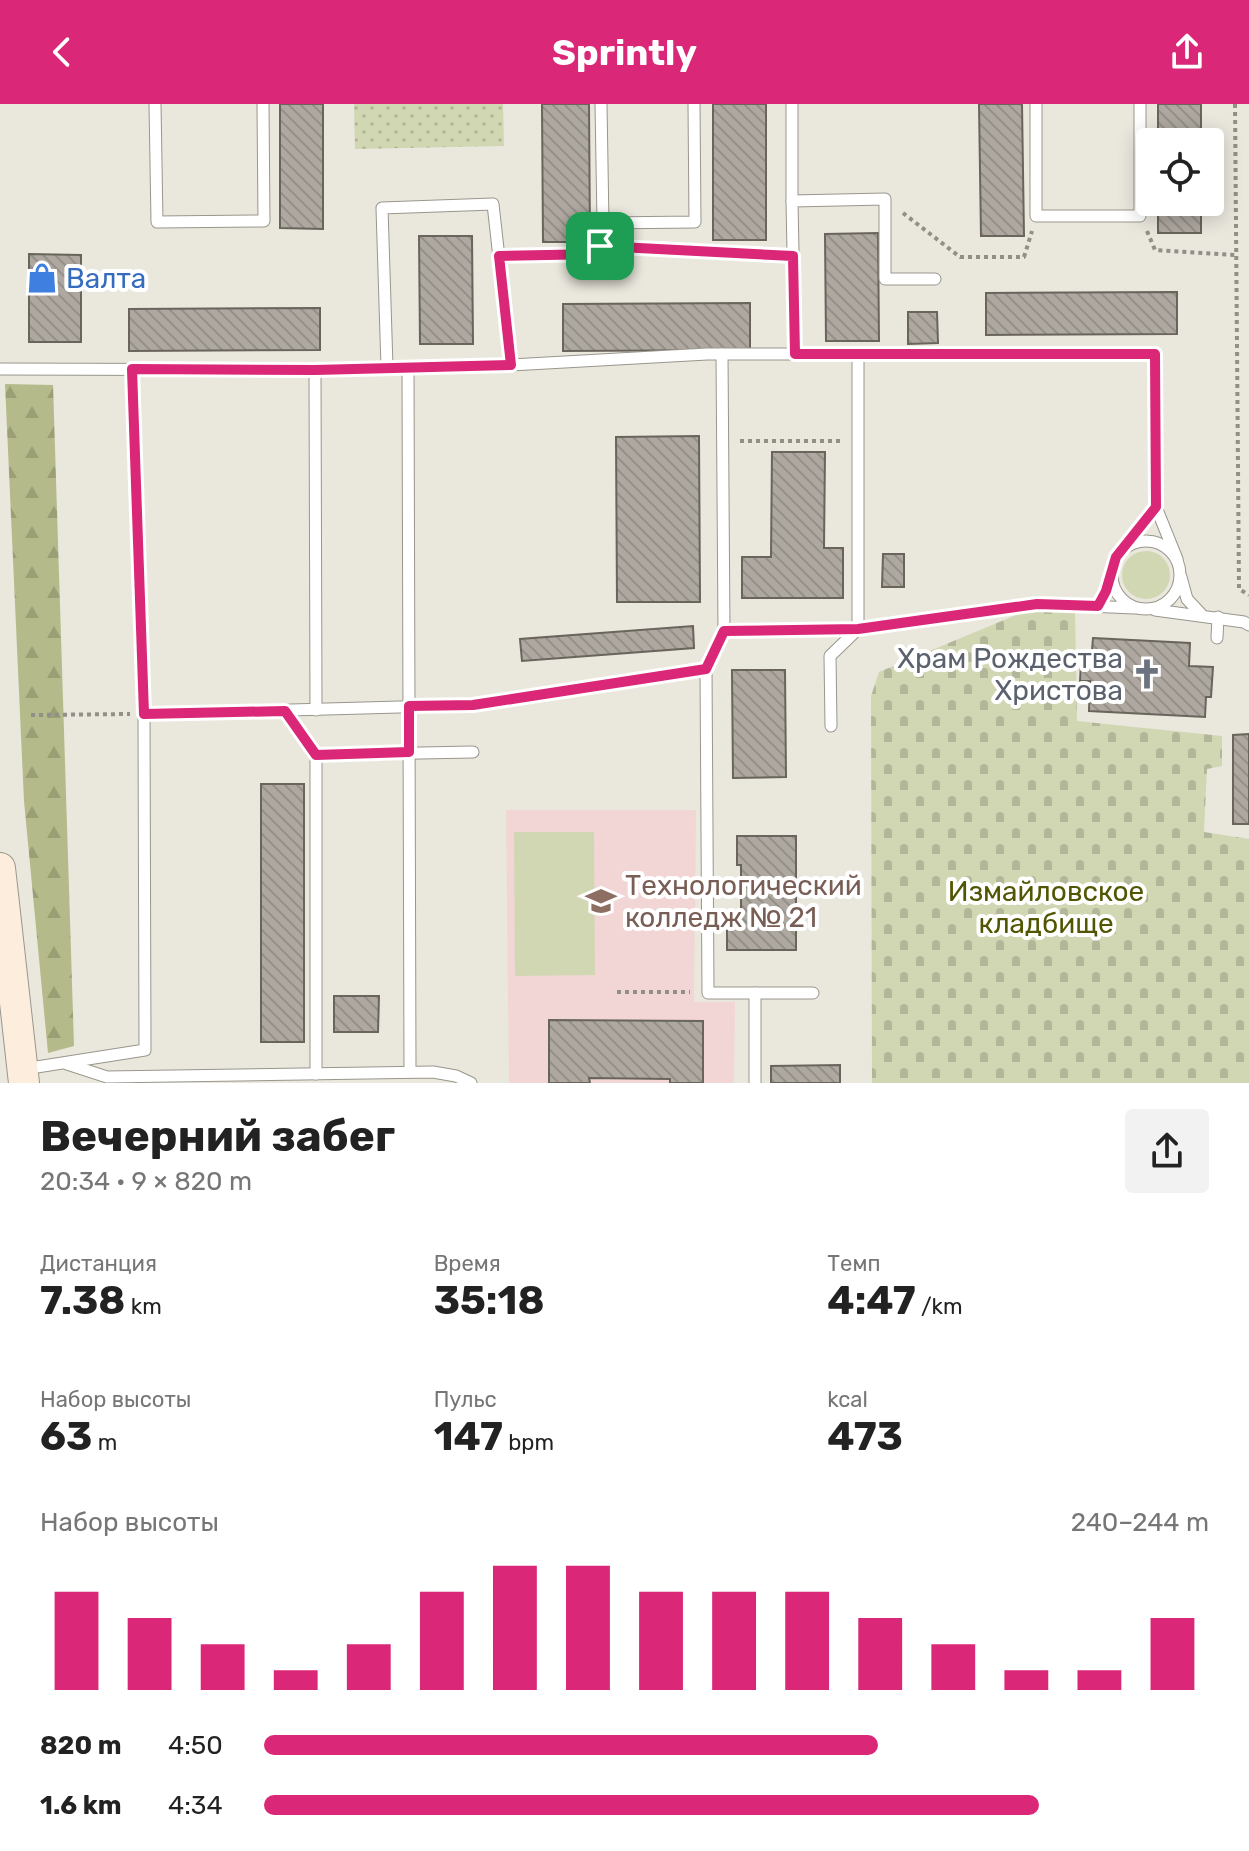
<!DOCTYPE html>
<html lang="ru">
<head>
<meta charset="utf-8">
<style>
  :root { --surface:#fff; --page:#f2f2f2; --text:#222; --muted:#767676; --accent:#db2777 }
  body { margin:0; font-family:Rubik,sans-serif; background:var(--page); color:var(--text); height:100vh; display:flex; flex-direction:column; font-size:30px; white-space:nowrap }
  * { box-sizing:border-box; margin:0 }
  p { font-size:26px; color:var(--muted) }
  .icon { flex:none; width:44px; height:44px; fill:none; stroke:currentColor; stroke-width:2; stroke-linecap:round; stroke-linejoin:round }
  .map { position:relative; height:979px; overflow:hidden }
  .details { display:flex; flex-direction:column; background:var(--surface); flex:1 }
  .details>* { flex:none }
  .buttons { position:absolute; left:1136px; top:24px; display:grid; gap:16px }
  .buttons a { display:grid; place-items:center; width:88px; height:88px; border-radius:8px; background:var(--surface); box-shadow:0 4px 20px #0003; font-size:40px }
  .pin { position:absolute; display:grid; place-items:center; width:68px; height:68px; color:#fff; margin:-34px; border-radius:16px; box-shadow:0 4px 12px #0006 }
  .round { display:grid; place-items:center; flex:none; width:84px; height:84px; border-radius:8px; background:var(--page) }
  .overview { display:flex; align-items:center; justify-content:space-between; height:136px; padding:0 40px }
  h1 { font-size:44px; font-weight:700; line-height:60px }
  .metrics { display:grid; grid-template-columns:repeat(3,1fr); gap:12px; height:136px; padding:8px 40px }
  .metrics div { display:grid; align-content:center }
  .metrics b { font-size:40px; font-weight:700 }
  .metrics small { font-size:22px; font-weight:400 }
  .metrics p { font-size:22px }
  .chart { height:224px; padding:16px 40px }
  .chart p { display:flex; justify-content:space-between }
  .chart svg { width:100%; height:144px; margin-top:8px; stroke:var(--accent); stroke-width:6 }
  ul { padding:0 40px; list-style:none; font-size:26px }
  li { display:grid; grid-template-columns:128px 96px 1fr; align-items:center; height:60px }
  li i { height:20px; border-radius:10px; background:var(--accent) }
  header { display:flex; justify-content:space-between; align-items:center; height:104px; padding:0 40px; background:var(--accent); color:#fff; font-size:36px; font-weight:700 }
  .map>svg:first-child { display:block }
</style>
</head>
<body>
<header><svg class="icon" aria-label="back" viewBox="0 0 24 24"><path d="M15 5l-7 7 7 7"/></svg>Sprintly<svg class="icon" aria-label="share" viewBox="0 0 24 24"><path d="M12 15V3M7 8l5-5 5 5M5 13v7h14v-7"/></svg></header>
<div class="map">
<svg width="1249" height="979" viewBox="0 0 1249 979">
  <defs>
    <pattern id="forest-firs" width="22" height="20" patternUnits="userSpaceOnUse" patternTransform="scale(2)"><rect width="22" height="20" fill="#b4ba89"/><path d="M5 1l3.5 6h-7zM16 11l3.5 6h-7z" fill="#9a9f75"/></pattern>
    <pattern id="cemetery-stones" width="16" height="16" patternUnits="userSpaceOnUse" patternTransform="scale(2)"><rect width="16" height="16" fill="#d2d7b3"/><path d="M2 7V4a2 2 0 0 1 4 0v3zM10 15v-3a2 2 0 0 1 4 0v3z" fill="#b3b799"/></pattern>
    <pattern id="park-dots" width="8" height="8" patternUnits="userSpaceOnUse" patternTransform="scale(2)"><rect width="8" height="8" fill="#d2d7b3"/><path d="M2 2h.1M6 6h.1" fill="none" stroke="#b3b799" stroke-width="1.8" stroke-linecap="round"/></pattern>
    <pattern id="building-back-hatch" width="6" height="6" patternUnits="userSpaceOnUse" patternTransform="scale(2)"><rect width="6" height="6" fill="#aea8a0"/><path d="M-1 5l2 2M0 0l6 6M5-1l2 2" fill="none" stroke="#948f88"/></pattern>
  </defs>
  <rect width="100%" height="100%" fill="#eae7dd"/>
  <path fill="#f1d6d5" d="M506 706H696L694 898H735L734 979H509Z"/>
  <g fill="#d2d7b3">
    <circle cx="1146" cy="471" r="24"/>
    <path d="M514 728H594L595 871 515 872Z"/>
  </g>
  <path fill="url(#forest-firs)" d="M5 280 53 281 74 942 48 949 24 697Z"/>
  <path fill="url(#cemetery-stones)" d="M1028 506 1075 509 1077 617 1222 632V662L1207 665 1204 728 1249 735V979H872L871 592 879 568Z"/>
  <path fill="url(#park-dots)" d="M354 0H503L504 42 355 45Z"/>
  <g fill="url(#building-back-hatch)" stroke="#69645c" stroke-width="2">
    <path d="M280 0H323V125L280 124Z"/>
    <path d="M542 0H589L590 138H543Z"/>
    <rect x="713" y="0" width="53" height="136"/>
    <path d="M979 0H1022L1024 132H981Z"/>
    <rect x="1158" y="0" width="43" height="38"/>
    <rect x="1158" y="98" width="43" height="31"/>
    <path d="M878 129 879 237H826L825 130Z"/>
    <path d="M419 132H472L473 240H420Z"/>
    <path d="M29 150 81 151V238H29Z"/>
    <path d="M1177 188V230L986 231V189Z"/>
    <path d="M750 199V246L563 247V200Z"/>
    <path d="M320 204V246L129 247V205Z"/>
    <path d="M908 208H937L938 239 908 240Z"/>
    <path d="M699 332 700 498H617L616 333Z"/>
    <path d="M772 348H825L824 444H843V494H742V453H771Z"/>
    <path d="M883 450H904V483H882Z"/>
    <path d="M693 522 694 544 522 557 520 535Z"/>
    <path d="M1093 534 1190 539 1189 562 1213 563 1211 593H1206L1205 613 1089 607 1090 577H1080L1081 558 1091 559Z"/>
    <path d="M732 566H785L786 673 733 674Z"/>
    <path d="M1249 630V720H1233V631Z"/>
    <rect x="261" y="680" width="43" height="258"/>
    <path d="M737 732H796V846H727V816L741 817V761H737Z"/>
    <path d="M334 892H379L378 928H334Z"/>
    <path d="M549 916 703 917V979H670V975L589 974 590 979H549Z"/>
    <path d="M840 961V979H771V962Z"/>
  </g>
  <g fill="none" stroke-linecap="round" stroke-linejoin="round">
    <g stroke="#99968d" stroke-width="13">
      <g id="lane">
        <path d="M155 0 157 118 264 117 263 0"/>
        <path d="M601 0 603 119 695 118 694 0"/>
        <path d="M792 0V97"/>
        <path d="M1036 0V112H1140V0"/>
        <path d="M722 250 724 527 706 565 708 889H813"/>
        <path d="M795 250 792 97 885 95V175H935"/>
        <path d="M387 263 382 104 493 100 511 261"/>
        <path d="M408 263 410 968"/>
        <path d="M0 265 315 266 511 261 707 250H1155L1156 403 1177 455"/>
        <path d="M315 266 316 606"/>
        <circle cx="1146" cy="471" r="34"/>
        <path d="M1128 441 1156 403"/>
        <path d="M1181 473 1187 495 1201 510"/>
        <path d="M1155 506 1244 518 1249 521"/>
        <path d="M724 527 858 525 1037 500 1135 504"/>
        <path d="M1217 534 1218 513"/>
        <path d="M285 607 316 651V970"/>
        <path d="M144 610 473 601 706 565"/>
        <path d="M831 622 830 552 858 525V250"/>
        <path d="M316 651 473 648"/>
        <path d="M67 960 107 973 433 968 456 972 471 979"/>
        <path d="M24 965 145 946 144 610 132 265"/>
        <path d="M755 979V889"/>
      </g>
    </g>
    <g stroke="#99968d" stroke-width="32">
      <path id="secondary" d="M0 764 24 979"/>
    </g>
    <g stroke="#928f88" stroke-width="4" stroke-dasharray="4 4" stroke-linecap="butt">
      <path d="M1235 0 1239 485 1249 491"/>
      <path d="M903 109 960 153H1024L1032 127"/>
      <path d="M1147 127 1155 146 1236 151"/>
      <path d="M600 142 779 151"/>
      <path d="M516 152 599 150 600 142"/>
      <path d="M740 337H843"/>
      <path d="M31 611 130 610"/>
      <path d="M617 888H690"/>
    </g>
    <use href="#lane" stroke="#fff" stroke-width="11"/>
    <use href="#secondary" stroke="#fceddc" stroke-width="30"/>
  </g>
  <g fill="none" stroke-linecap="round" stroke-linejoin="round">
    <g stroke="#fff" stroke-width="16">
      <path id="route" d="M600 142 793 152 795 250H1155L1156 403 1116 453 1106 487 1098 502 1037 500 858 525 724 527 706 565 473 601 409 602V648L316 651 285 607 144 610 132 265 315 266 511 261 499 152 599 150Z"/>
    </g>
    <use href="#route" stroke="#db2777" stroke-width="10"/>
  </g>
  <defs>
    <g id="shop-bare" transform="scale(2.4)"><path d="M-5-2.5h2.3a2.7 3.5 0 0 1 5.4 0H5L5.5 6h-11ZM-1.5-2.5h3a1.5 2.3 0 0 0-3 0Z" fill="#3f7fe0" stroke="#fff" stroke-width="2.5" paint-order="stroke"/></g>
    <g id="church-bare" transform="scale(2.4)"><path d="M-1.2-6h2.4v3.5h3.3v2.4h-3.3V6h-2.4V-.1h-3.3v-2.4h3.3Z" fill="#6b7280" stroke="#fff" stroke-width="2.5" paint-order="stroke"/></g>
    <g id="university-bare" transform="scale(2.4)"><path d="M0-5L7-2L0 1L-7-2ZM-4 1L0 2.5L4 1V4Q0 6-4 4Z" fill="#8d6e63" stroke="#fff" stroke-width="2.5" paint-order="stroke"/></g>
  </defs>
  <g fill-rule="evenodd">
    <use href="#shop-bare" x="42" y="174"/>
    <use href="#church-bare" x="1147" y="570"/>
    <use href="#university-bare" x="601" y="797"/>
  </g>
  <g text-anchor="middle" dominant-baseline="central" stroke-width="8" stroke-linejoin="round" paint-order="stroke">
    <g font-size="28" fill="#366cbe" stroke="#fff" text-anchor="start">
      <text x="66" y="174">Валта</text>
    </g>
    <g font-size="28" fill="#5b616d" stroke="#fff" text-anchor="end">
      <text x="1123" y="554">Храм Рождества<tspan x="1123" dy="32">Христова</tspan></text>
    </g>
    <g font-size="28" fill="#785e54" stroke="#fff" text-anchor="start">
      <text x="625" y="781">Технологический<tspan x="625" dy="32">колледж № 21</tspan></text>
    </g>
    <g font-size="28" fill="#525603" stroke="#fff">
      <text x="1046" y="787">Измайловское<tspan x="1046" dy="32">кладбище</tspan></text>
    </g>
  </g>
</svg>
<div class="buttons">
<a><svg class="icon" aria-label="locate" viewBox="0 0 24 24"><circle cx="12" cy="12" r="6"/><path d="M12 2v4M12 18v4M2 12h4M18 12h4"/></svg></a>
</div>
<div class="pin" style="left:600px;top:142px;background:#1e9e55"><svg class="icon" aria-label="arrive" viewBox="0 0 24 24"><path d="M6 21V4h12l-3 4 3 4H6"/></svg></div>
</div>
<section class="details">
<div class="overview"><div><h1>Вечерний забег</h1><p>20:34 · 9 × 820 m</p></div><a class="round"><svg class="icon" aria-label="share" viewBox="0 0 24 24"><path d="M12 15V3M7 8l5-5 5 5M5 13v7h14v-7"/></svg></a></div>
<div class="metrics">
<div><p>Дистанция</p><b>7.38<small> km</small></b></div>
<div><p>Время</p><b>35:18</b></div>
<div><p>Темп</p><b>4:47<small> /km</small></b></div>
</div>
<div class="metrics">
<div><p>Набор высоты</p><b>63<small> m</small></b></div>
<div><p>Пульс</p><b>147<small> bpm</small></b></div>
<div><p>kcal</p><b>473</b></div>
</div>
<div class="chart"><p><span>Набор высоты</span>240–244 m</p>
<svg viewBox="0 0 160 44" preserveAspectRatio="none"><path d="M5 44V14M15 44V22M25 44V30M35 44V38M45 44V30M55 44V14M65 44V6M75 44V6M85 44V14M95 44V14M105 44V14M115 44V22M125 44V30M135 44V38M145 44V38M155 44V22"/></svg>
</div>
<ul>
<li><b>820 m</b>4:50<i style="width:65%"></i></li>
<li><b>1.6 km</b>4:34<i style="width:82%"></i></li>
</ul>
</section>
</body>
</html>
